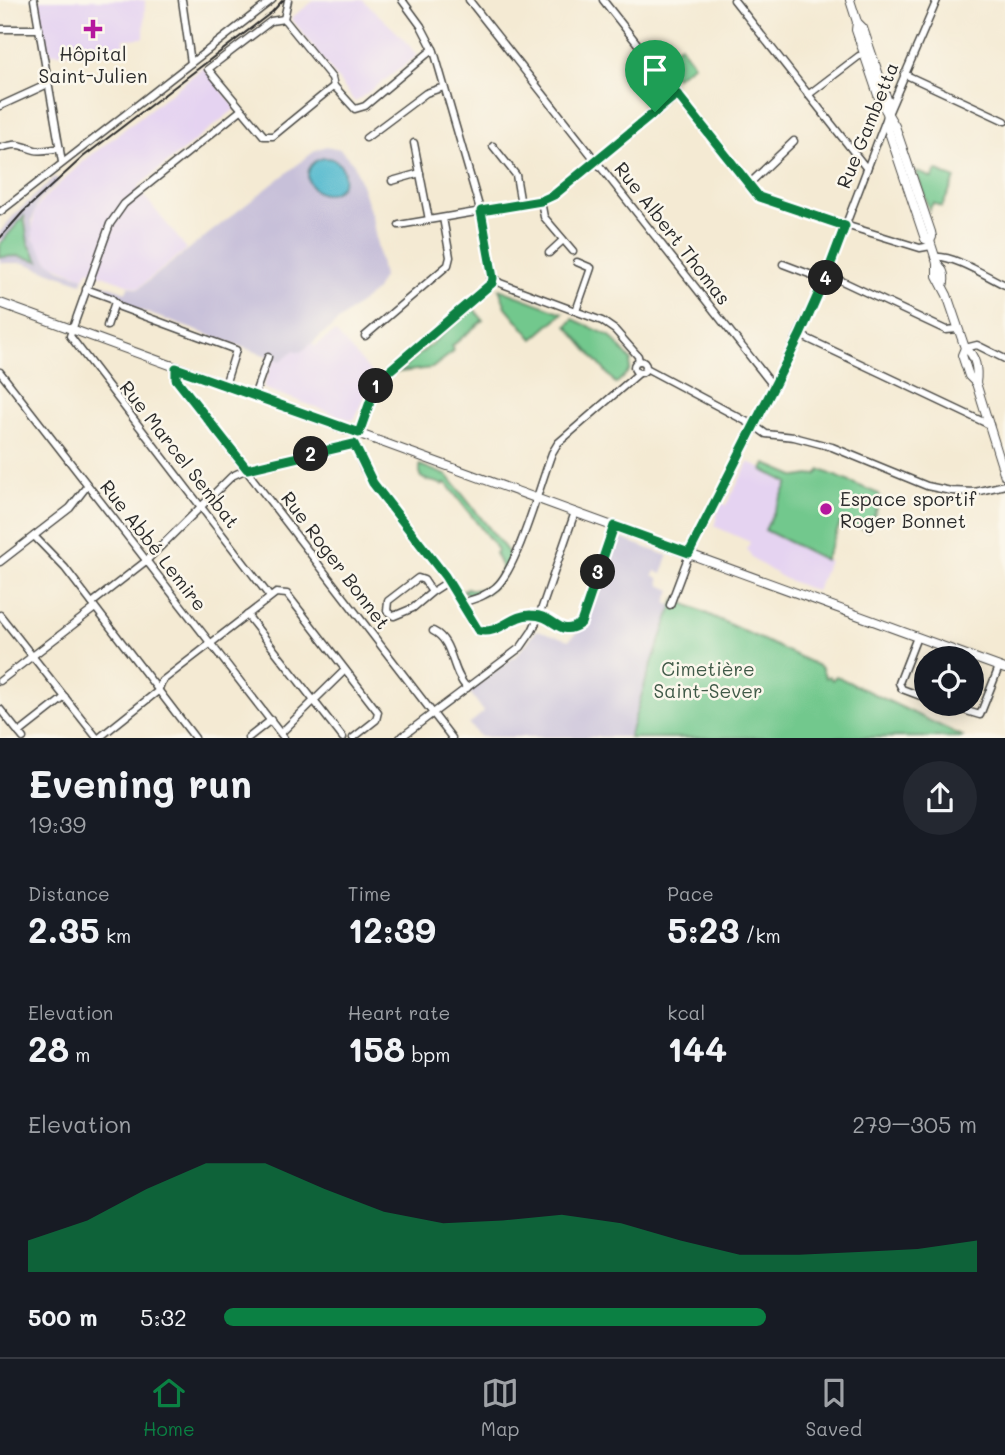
<!DOCTYPE html>
<html lang="en">
<head>
<meta charset="utf-8">
<style>
  :root { --surface:#171b24; --page:#242831; --text:#f1f3f6; --muted:#9ea1a6; --line:#363941; --accent:#0b8043 }
  body { margin:0; font-family:Mali,sans-serif; background:var(--page); color:var(--text); height:100vh; display:flex; flex-direction:column; font-size:26px; white-space:nowrap }
  * { box-sizing:border-box; margin:0 }
  p { font-size:23px; color:var(--muted) }
  .icon { flex:none; width:38px; height:38px; fill:none; stroke:currentColor; stroke-width:2; stroke-linecap:round; stroke-linejoin:round }
  .map { position:relative; height:738px; overflow:hidden }
  .panel { display:flex; flex-direction:column; background:var(--surface); flex:1 }
  .panel>* { flex:none }
  .fabs { position:absolute; left:914px; top:646px; display:grid; gap:14px }
  .fabs a { display:grid; place-items:center; width:70px; height:70px; border-radius:50%; background:var(--surface); box-shadow:0 4px 18px #0003; font-size:35px }
  .pin { position:absolute; display:grid; place-items:center; width:60px; height:60px; color:#fff; margin:-72px -30px; border-radius:50% 50% 50% 0; rotate:-45deg; box-shadow:0 0 7px #0007 }
  .pin .icon { rotate:45deg }
  .km { position:absolute; width:35px; height:35px; margin:-18px; border-radius:50%; background:#222; color:#fff; font-size:19px; line-height:35px; text-align:center }
  .round { display:grid; place-items:center; flex:none; width:74px; height:74px; border-radius:37px; background:var(--page) }
  .overview { display:flex; align-items:center; justify-content:space-between; height:119px; padding:0 28px }
  h1 { font-size:38px; font-weight:700; line-height:52px }
  .metrics { display:grid; grid-template-columns:repeat(3,1fr); gap:10px; height:119px; padding:7px 28px }
  .metrics div { display:grid; align-content:center }
  .metrics b { font-size:35px; font-weight:700 }
  .metrics small { font-size:19px; font-weight:400 }
  .metrics p { font-size:19px }
  .chart { height:196px; padding:14px 28px }
  .chart p { display:flex; justify-content:space-between }
  .chart svg { width:100%; height:126px; margin-top:7px; fill:var(--accent); opacity:.7 }
  ul { padding:0 28px; list-style:none; font-size:23px }
  li { display:grid; grid-template-columns:112px 84px 1fr; align-items:center; height:52px }
  li i { height:18px; border-radius:9px; background:var(--accent) }
  .tabs { display:flex; justify-content:space-around; align-items:center; height:98px; border-top:2px solid var(--line); background:var(--surface); font-size:19px; color:var(--muted) }
  .tabs a { display:grid; justify-items:center; gap:4px }
  .tabs .on { color:var(--accent) }
  .map>svg:first-child { display:block }
</style>
</head>
<body>
<div class="map">
<svg width="1005" height="738" viewBox="0 0 1005 738">
  <rect width="100%" height="100%" fill="#fbf7ec"/>
  <filter id="ink" filterUnits="userSpaceOnUse"><feTurbulence type="fractalNoise" baseFrequency=".0143" numOctaves="2"/><feDisplacementMap in="SourceGraphic" scale="14" xChannelSelector="R" yChannelSelector="G"/><feConvolveMatrix kernelMatrix="1 2 1 2 8 2 1 2 1" color-interpolation-filters="sRGB"/></filter>
  <filter id="wash" filterUnits="userSpaceOnUse"><feTurbulence type="fractalNoise" baseFrequency=".00686" numOctaves="4" result="noise"/><feDisplacementMap in="SourceGraphic" scale="28" xChannelSelector="R" yChannelSelector="G"/><feGaussianBlur stdDeviation="1.57" result="paint"/><feColorMatrix in="noise" values="0 0 0 0 0 0 0 0 0 0 0 0 0 0 0 0 0 1.4 0 .05"/><feComposite in="paint" operator="in"/></filter>
  <g filter="url(#wash)">
    <rect width="100%" height="100%" fill="#f4ead3"/>
    <g fill="#e5d3f1">
      <path d="M37 0H145L144 38 124 39V53H45Z"/>
      <path d="M315 0H363L405 40 417 56 355 102 291 18Z"/>
      <path d="M204 67 236 108 137 187 187 249 138 288 88 270 84 277 51 264 37 248 32 232 35 210 44 198 85 160Z"/>
      <path d="M335 332 373 374 355 419 351 420 263 388 273 357 281 360 294 350 305 349 311 342 315 346Z"/>
      <path d="M749 462 789 483 765 530 829 561 816 591 783 578 753 559 747 549 750 542 714 526 721 503 726 505Z"/>
    </g>
    <g fill="#c7c0d9">
      <path d="M326 146 340 149 354 164 372 217 383 277 376 290 305 349 300 352 294 350 281 361 122 304 124 299 91 287 101 283 126 292 129 286 138 289 316 150Z"/>
      <path d="M55 177 59 181 41 198 36 207 32 221 33 238 47 260 59 269 84 277 82 283 24 263H0V257L8 255 37 260 28 243 26 217 0 244V232L15 214Z"/>
      <path d="M615 536 668 556 662 574 655 571 653 575 659 578 660 585 671 590 666 603 673 606 646 680 629 737H480L469 724 484 712 469 691 517 655 537 630 569 640 584 625Z"/>
    </g>
    <g fill="#72c88d" stroke="#4e7a5c" stroke-width="2">
      <path d="M680 45 694 64 676 77 661 58Z"/>
      <path d="M936 170 955 179 942 207 933 203 929 210 916 171 932 178Z"/>
      <path d="M24 216 28 243 39 261 19 256 0 257V244Z"/>
      <path d="M499 289 563 313 533 339 506 307Z"/>
      <path d="M473 308 483 320 452 346 453 352 432 368 399 372Z"/>
      <path d="M573 319 610 336 631 360 629 371 616 384 567 326Z"/>
      <path d="M766 464 797 477 817 474 821 470 879 494 881 499 868 531 842 519 825 560 765 530 788 483 763 470Z"/>
      <path d="M420 465 448 476 511 556C506 573 485 609 463 591L467 588C481 594 497 582 502 568L495 553 498 550 446 483 442 485C435 480 426 483 420 476Z"/>
      <path d="M675 599 821 667 826 678 829 676 832 680 836 676 964 737 629 738 646 680Z"/>
    </g>
    <circle fill="#4fb8cd" stroke="#3d727c" stroke-width="2" cx="326" cy="176" r="18"/>
  </g>
  <g filter="url(#ink)">
    <g fill="none" stroke-linecap="round" stroke-linejoin="round">
      <g stroke="#494844" stroke-width="9">
        <g id="minor">
          <path d="M34 0 62 162"/>
          <path d="M182 0 191 63"/>
          <path d="M402 0 421 26 434 51 481 213 493 278"/>
          <path d="M469 0 774 387"/>
          <path d="M603 0 756 195 767 201 920 248 931 246"/>
          <path d="M734 0 867 169"/>
          <path d="M284 19 271 21 208 69 264 136H273L334 86"/>
          <path d="M284 19 332 78 334 86 355 109 365 106 433 49"/>
          <path d="M284 19 288 0"/>
          <path d="M0 29H39"/>
          <path d="M904 74 1005 121"/>
          <path d="M808 95 859 56 864 55"/>
          <path d="M0 106 48 84"/>
          <path d="M241 110 135 195 124 204 110 224 70 336 270 597"/>
          <path d="M366 138 426 93 444 87"/>
          <path d="M414 143 429 220"/>
          <path d="M493 146 516 175 521 205"/>
          <path d="M0 148C20 142 18 145 35 150 42 152 52 149 60 148"/>
          <path d="M392 181 420 173"/>
          <path d="M748 185 794 141"/>
          <path d="M541 201 544 217 573 251"/>
          <path d="M0 212 272 0"/>
          <path d="M399 225 541 201 554 195 677 95"/>
          <path d="M549 253 563 240"/>
          <path d="M934 257C952 254 988 277 1005 285"/>
          <path d="M783 264 825 280"/>
          <path d="M827 274 946 330 958 329"/>
          <path d="M496 282 492 283 491 279 494 278 500 283 602 321 615 330 638 356 639 361"/>
          <path d="M86 289 111 298 120 307 236 350 225 385"/>
          <path d="M576 311 591 268 577 262"/>
          <path d="M107 326 115 302"/>
          <path d="M800 335 990 425"/>
          <path d="M365 336 448 265 450 257 443 218"/>
          <path d="M965 348 977 345 1005 359"/>
          <circle cx="640" cy="367" r="6"/>
          <path d="M176 367V379L452 738"/>
          <path d="M646 368 755 426 766 434 794 437 832 447 927 486 951 491 975 492 1005 485"/>
          <path d="M0 372 284 738"/>
          <path d="M254 396 268 357"/>
          <path d="M358 435 376 385 382 377 492 283"/>
          <path d="M354 444 364 469 373 483 445 576 478 630C498 636 512 615 531 615 556 615 559 639 581 623L614 526"/>
          <path d="M34 536 65 568 195 738"/>
          <path d="M0 562 70 508 87 486"/>
          <path d="M432 592 424 580 418 578 388 601 387 611 394 616 413 608 432 592 449 581"/>
          <path d="M92 603 146 561 232 476 247 469 354 444"/>
          <path d="M462 603C474 599 486 596 496 587 517 569 541 482 552 453L558 443 639 373"/>
          <path d="M670 605 693 544 755 426 827 274 888 114 937 0"/>
          <path d="M0 615 97 738"/>
          <path d="M247 615 343 738"/>
          <path d="M433 631C454 641 450 670 467 688"/>
          <path d="M917 637 899 683 902 689 926 698"/>
          <path d="M0 681 95 608"/>
          <path d="M943 704 980 715 999 667"/>
          <path d="M0 709 23 738"/>
          <path d="M19 733 65 697"/>
          <path d="M281 733 345 670"/>
          <path d="M99 738 158 691 162 681 276 593 287 594 378 712 376 720 353 738"/>
          <path d="M248 738 271 720"/>
          <path d="M400 738 521 647 532 631 539 616 575 512"/>
        </g>
      </g>
      <g stroke="#494844" stroke-width="10">
        <g id="major">
          <path d="M850 0 857 22 863 28 887 99 888 129 925 239 930 241 937 263V276L947 295 965 348 962 355 969 376 976 383"/>
          <path d="M857 22 856 30 880 101 895 126 931 232 932 237 930 241"/>
          <path d="M937 263C944 270 946 277 943 286"/>
          <path d="M0 303 1005 669"/>
          <path d="M965 348C976 355 978 370 976 383L1005 476"/>
        </g>
      </g>
      <use href="#minor" stroke="#fff" stroke-width="6"/>
      <use href="#major" stroke="#fff" stroke-width="8"/>
      <path stroke="#2b2b2b" stroke-width="2" d="M0 238 23 212 83 157 272 12 283 0"/>
    </g>
  </g>
  <g fill="none" stroke-linecap="round" stroke-linejoin="round" filter="url(#ink)">
    <g stroke="#fff" stroke-width="14">
      <path id="route" d="M677 94 759 197 845 226 827 274 800 335 689 553 614 526 581 623C558 639 557 615 531 615 512 614 498 636 478 630L445 576 373 483 354 444 247 469 176 379V368L359 433 376 385 382 377 492 283 493 278 481 211 541 201 554 195Z"/>
    </g>
    <use href="#route" stroke="#0b8043" stroke-width="9"/>
  </g>
  <g fill="#b5179e" stroke="#fbf7ec" stroke-width="2.5">
    <path d="M89.5 18.5h7v7h7v7h-7v7h-7v-7h-7v-7h7z"/>
    <circle cx="826" cy="509" r="7"/>
  </g>
  <g text-anchor="middle" dominant-baseline="central" stroke-width="5" stroke-linejoin="round" paint-order="stroke">
    <g font-size="19" fill="#2b2b2b" stroke="#fbf7ec">
      <text x="93" y="53">Hôpital<tspan x="93" dy="22">Saint-Julien</tspan></text>
      <text x="840" y="498" text-anchor="start">Espace sportif<tspan x="840" dy="22">Roger Bonnet</tspan></text>
    </g>
    <g font-size="19" fill="#2b2b2b" stroke="#fbf7ec">
      <text transform="translate(867 125) rotate(-68)">Rue Gambetta</text>
      <text transform="translate(673 233) rotate(52)">Rue Albert Thomas</text>
      <text transform="translate(180 454) rotate(52)">Rue Marcel Sembat</text>
      <text transform="translate(154 545) rotate(52)">Rue Abbé Lemire</text>
      <text transform="translate(336 560) rotate(53)">Rue Roger Bonnet</text>
    </g>
    <g font-size="19" fill="#405a48" stroke="#fbf7ec">
      <text x="708" y="668">Cimetière<tspan x="708" dy="22">Saint-Sever</tspan></text>
    </g>
  </g>
</svg>
<div class="fabs">
<a><svg class="icon" aria-label="locate" viewBox="0 0 24 24"><circle cx="12" cy="12" r="6"/><path d="M12 2v4M12 18v4M2 12h4M18 12h4"/></svg></a>
</div>
<div class="pin" style="left:655px;top:112px;background:#1e9e55"><svg class="icon" aria-label="arrive" viewBox="0 0 24 24"><path d="M6 21V4h12l-3 4 3 4H6"/></svg></div>
<b class="km" style="left:376px;top:386px">1</b>
<b class="km" style="left:311px;top:454px">2</b>
<b class="km" style="left:598px;top:572px">3</b>
<b class="km" style="left:826px;top:278px">4</b>
</div>
<section class="panel">
<div class="overview"><div><h1>Evening run</h1><p>19:39</p></div><a class="round"><svg class="icon" aria-label="share" viewBox="0 0 24 24"><path d="M12 15V3M7 8l5-5 5 5M5 13v7h14v-7"/></svg></a></div>
<div class="metrics">
<div><p>Distance</p><b>2.35<small> km</small></b></div>
<div><p>Time</p><b>12:39</b></div>
<div><p>Pace</p><b>5:23<small> /km</small></b></div>
</div>
<div class="metrics">
<div><p>Elevation</p><b>28<small> m</small></b></div>
<div><p>Heart rate</p><b>158<small> bpm</small></b></div>
<div><p>kcal</p><b>144</b></div>
</div>
<div class="chart"><p><span>Elevation</span>279–305 m</p>
<svg viewBox="0 0 160 44" preserveAspectRatio="none"><path d="M0 44V33L10 26L20 15L30 6L40 6L50 15L60 23L70 27L80 26L90 24L100 27L110 33L120 38L130 38L140 37L150 36L160 33V44z"/></svg>
</div>
<ul>
<li><b>500 m</b>5:32<i style="width:72%"></i></li>
</ul>
</section>
<nav class="tabs">
<a class="on"><svg class="icon" aria-label="home" viewBox="0 0 24 24"><path d="M3 11l9-7 9 7M6 9v11h12V9"/></svg>Home</a>
<a><svg class="icon" aria-label="map" viewBox="0 0 24 24"><path d="M3 6l6-2 6 2 6-2v14l-6 2-6-2-6 2zM9 4v14M15 6v14"/></svg>Map</a>
<a><svg class="icon" aria-label="saved" viewBox="0 0 24 24"><path d="M7 4h10v16l-5-4-5 4z"/></svg>Saved</a>
</nav>
</body>
</html>
